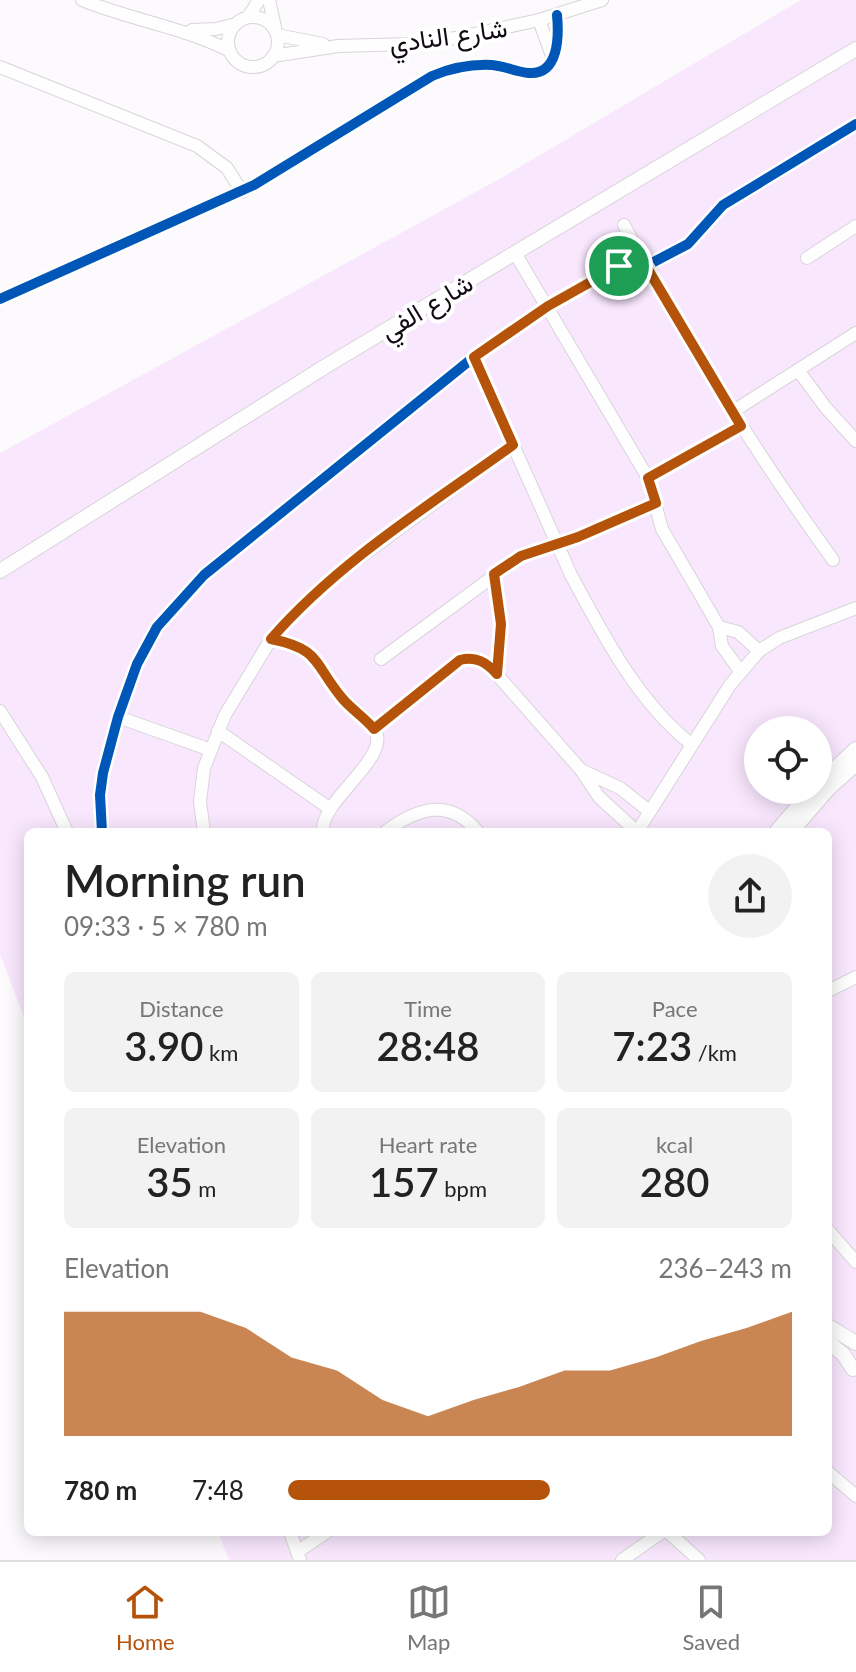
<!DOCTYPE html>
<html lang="en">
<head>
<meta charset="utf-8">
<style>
  :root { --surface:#fff; --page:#f2f2f2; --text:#222; --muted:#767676; --line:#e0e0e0; --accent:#b45309 }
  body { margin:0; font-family:Lato,Vazirmatn,sans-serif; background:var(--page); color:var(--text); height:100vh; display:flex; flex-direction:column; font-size:30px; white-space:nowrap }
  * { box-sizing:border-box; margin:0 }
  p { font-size:26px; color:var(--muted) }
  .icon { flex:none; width:44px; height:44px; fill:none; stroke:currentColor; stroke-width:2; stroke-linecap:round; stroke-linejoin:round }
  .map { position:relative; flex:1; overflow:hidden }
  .drawer { position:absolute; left:24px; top:828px; width:808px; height:708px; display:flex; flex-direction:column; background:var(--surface); border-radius:12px; box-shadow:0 4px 20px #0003 }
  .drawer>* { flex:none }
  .controls { position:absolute; left:744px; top:716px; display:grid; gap:16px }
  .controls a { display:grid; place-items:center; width:88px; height:88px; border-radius:50%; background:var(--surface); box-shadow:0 4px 20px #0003; font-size:40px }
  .pin { position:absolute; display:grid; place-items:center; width:68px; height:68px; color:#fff; margin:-34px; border:4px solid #fff; border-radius:50%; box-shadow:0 2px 8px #0007 }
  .round { display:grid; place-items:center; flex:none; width:84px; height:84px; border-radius:42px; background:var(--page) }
  .headline { display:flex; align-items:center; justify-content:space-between; height:136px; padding:0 40px }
  h1 { font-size:44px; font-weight:600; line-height:60px }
  .figures { display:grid; grid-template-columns:repeat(3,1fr); gap:12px; height:136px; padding:8px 40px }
  .figures div { display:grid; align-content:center; border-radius:12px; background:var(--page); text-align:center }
  .figures b { font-size:40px; font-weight:600 }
  .figures small { font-size:22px; font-weight:400 }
  .figures p { font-size:22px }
  .chart { height:224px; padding:16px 40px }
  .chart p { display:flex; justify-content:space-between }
  .chart svg { width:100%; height:144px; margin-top:8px; fill:var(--accent); opacity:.7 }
  ul { padding:0 40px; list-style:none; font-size:26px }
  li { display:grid; grid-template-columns:128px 96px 1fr; align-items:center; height:60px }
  li i { height:20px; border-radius:10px; background:var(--accent) }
  .menu { display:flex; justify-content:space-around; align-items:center; height:112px; border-top:2px solid var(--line); background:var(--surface); font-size:22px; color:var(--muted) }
  .menu a { display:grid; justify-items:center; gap:4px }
  .menu .active { color:var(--accent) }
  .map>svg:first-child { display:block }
</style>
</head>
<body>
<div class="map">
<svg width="856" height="1560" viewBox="0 0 856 1560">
  <rect width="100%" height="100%" fill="#fcfafd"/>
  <path fill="#f9e7fe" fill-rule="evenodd" d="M801 0H856V1560H229L218 1532H828V832H28V1028L0 954V453L503 177ZM758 730H818V790H758Z"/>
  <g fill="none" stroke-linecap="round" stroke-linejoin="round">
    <g stroke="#d8d4d9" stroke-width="14">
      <g id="minor">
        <path d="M82 0C131 20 183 27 230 51"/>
        <path d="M269 0 275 27"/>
        <path d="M248 17 259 0"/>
        <circle cx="253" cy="42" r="25"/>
        <path d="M539 20 552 56"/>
        <path d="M192 30 216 29 236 24"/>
        <path d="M277 35 323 44"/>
        <path d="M273 56 338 46 410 44 456 38 539 20 602 0"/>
        <path d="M0 67 197 146 227 168 242 192"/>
        <path d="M624 225C686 342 756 453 833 560"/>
        <path d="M515 253 648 478 662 529 719 627 722 646 740 671"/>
        <path d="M807 258 856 226"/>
        <path d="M0 299 254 185 432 76C451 68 471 64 492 65 505 66 516 72 529 73 559 75 559 36 557 15"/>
        <path d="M474 357 571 575C604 636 637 701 691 744"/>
        <path d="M798 370 826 408 856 441"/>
        <path d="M732 412 856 333"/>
        <path d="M648 478 741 426"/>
        <path d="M494 574 501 624 497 674"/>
        <path d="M719 627 738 632 759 651"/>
        <path d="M271 639C315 647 311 656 335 689 346 704 364 714 374 728 394 757 320 799 323 832"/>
        <path d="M381 659 521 556 578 537 656 503"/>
        <path d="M0 711 42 777 67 832"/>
        <path d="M118 717 211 750"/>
        <path d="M374 729 456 663C469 656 481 658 492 669L581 770 599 797 637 832"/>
        <path d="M218 731 329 808"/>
        <path d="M581 770 620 788 649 811"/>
        <path d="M102 832 100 795 103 773 118 717 137 664 157 627 204 575 474 357 548 306 614 268 646 266 688 244 723 205 856 124"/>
        <path d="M204 832 200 802 204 768 225 715 271 639 300 607 336 575 513 445"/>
        <path d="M385 832C417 808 449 797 478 832"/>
        <path d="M637 832 730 685 759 651 779 638 856 608"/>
        <path d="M828 991 856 977"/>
        <path d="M828 1230 856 1262"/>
        <path d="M828 1472 856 1496"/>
        <path d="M290 1532 300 1560"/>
        <path d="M668 1532 699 1560"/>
        <path d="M297 1552 327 1532"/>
        <path d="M622 1560 662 1532"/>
      </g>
    </g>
    <g stroke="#d8d4d9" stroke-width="16">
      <g id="tertiary">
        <path d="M0 571 326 366 856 49"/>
        <path d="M818 784 856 749"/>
        <path d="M776 832 812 790"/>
        <path d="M791 832 829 788 856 764"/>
        <path d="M828 1326 856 1343"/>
        <path d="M828 1342 843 1354 853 1369"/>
      </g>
    </g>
    <use href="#minor" stroke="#fffeff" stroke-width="12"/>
    <use href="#tertiary" stroke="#fffeff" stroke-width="14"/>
    <g stroke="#fff" stroke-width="15">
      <g id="cycleway">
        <path d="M0 299 254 185 432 76C451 68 471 64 492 65 505 66 516 72 529 73 559 75 559 36 557 15"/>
        <path d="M102 832 100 795 103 773 118 717 137 664 157 627 204 575 474 357 548 306 614 268 646 266 688 244 723 205 856 124"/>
      </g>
    </g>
    <use href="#cycleway" stroke="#0057b8" stroke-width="10"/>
  </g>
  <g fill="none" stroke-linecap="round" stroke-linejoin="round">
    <g stroke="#fff" stroke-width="16">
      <path id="route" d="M619 266H646L741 426 648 478 656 503 578 537 521 556 494 574 501 624 497 674C486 662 476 656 460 660L374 729C364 717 351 709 342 698 313 663 321 649 271 639 339 561 430 505 513 445L474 357 548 306Z"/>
    </g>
    <use href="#route" stroke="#b45309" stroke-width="10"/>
  </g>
  <g text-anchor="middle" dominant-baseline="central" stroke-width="8" stroke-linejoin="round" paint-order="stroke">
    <g font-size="26" fill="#100a12" stroke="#fff">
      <text transform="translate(448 35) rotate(-8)">شارع النادي</text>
      <text transform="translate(426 306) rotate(-31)">شارع الفي</text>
    </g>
  </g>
</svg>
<div class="controls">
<a><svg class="icon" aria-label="locate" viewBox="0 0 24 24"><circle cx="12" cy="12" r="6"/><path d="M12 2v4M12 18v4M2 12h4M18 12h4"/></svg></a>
</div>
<div class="pin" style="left:619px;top:266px;background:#1e9e55"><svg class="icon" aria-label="arrive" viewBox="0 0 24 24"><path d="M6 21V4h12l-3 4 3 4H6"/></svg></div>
<section class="drawer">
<div class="headline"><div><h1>Morning run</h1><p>09:33 · 5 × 780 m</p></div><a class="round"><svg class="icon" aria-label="share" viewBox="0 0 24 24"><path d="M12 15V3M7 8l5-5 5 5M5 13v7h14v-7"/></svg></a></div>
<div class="figures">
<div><p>Distance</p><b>3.90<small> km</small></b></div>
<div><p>Time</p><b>28:48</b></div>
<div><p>Pace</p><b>7:23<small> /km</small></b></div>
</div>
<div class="figures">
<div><p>Elevation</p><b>35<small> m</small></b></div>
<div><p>Heart rate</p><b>157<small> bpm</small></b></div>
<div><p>kcal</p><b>280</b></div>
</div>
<div class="chart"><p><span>Elevation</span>236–243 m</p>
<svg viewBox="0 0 160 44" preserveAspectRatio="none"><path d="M0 44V6L10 6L20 6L30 6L40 11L50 20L60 24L70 33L80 38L90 33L100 29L110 24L120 24L130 20L140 15L150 11L160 6V44z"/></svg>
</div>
<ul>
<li><b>780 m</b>7:48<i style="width:52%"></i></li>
</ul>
</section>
</div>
<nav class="menu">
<a class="active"><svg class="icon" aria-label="home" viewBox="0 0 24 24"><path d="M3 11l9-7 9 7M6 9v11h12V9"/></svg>Home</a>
<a><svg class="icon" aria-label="map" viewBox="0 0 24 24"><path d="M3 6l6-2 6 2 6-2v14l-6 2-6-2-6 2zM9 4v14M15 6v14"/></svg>Map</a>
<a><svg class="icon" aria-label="saved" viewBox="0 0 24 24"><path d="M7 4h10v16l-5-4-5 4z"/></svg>Saved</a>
</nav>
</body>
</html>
